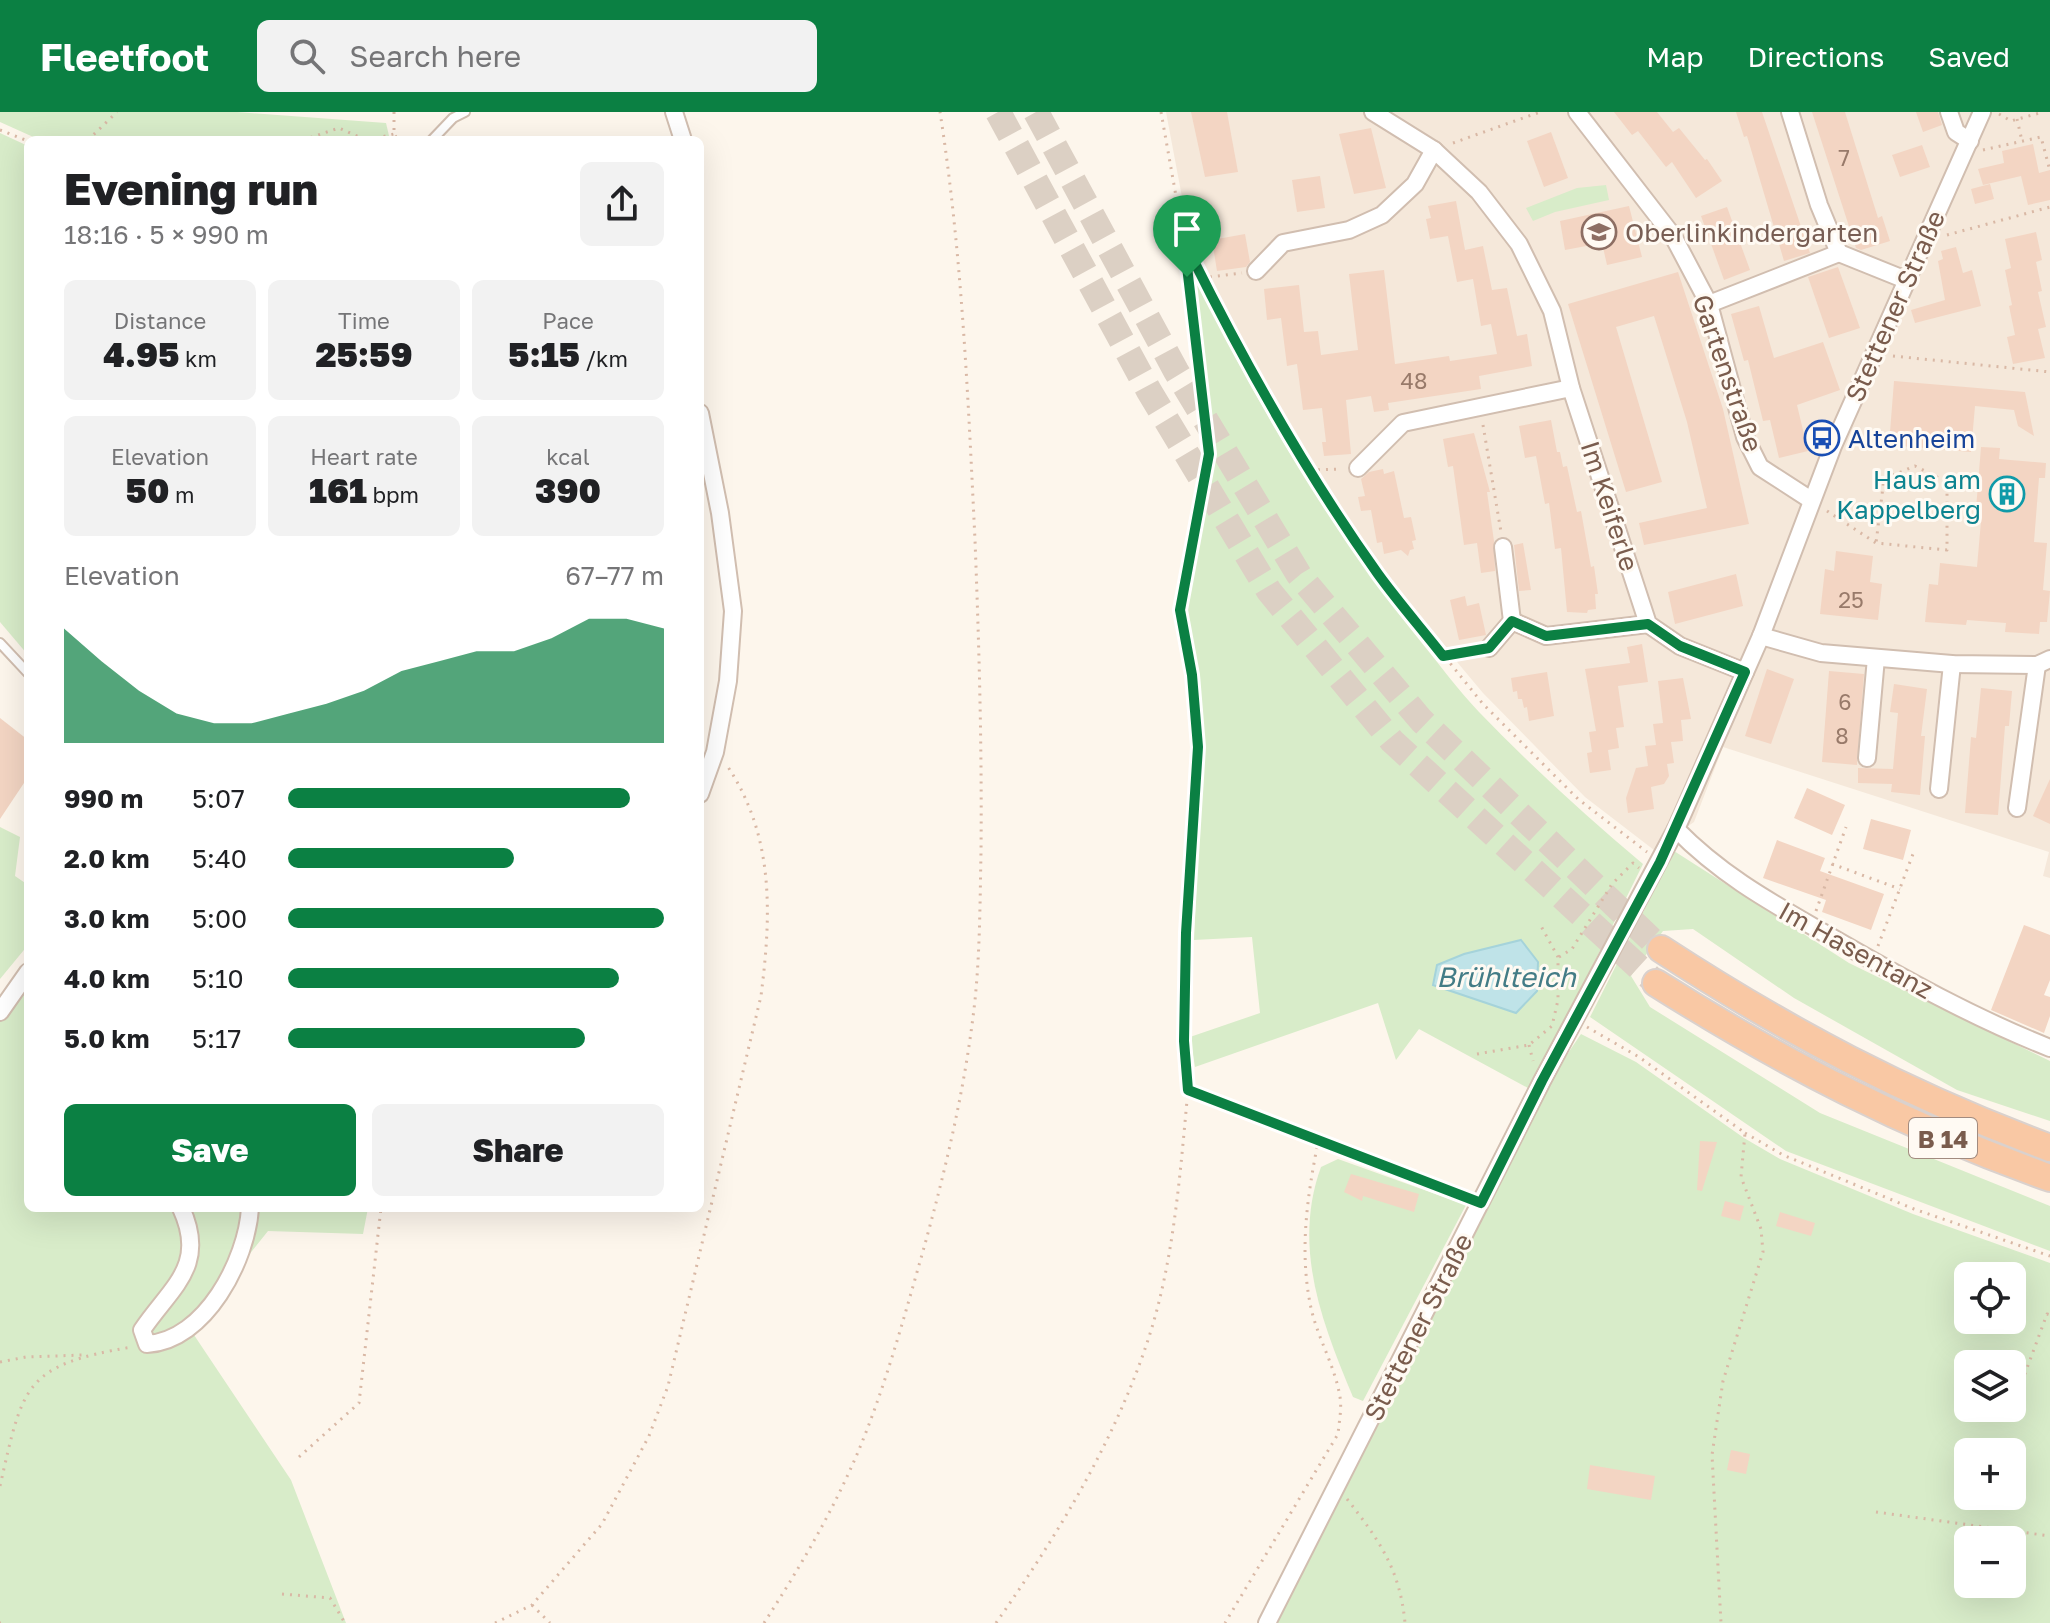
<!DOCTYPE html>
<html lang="en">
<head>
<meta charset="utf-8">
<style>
  :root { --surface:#fff; --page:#f2f2f2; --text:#202124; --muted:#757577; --accent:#0b8043 }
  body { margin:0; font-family:"Golos Text",sans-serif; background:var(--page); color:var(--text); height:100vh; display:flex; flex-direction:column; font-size:30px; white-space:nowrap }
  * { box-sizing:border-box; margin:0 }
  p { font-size:26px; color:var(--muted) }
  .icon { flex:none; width:44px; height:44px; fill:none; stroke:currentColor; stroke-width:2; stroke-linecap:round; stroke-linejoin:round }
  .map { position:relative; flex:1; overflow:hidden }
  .drawer { position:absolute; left:24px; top:24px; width:680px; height:1076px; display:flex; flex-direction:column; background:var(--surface); border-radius:12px; box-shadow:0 8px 32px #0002 }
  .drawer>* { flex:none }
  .buttons { position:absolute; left:1954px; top:1150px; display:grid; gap:16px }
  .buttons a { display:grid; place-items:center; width:72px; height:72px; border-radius:12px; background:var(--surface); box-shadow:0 8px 32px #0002; font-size:40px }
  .pin { position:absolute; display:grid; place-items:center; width:68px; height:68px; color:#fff; margin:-82px -34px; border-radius:50% 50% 50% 0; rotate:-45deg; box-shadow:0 0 8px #0007 }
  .pin .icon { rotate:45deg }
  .round { display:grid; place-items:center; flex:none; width:84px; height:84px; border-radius:12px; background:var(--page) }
  .head { display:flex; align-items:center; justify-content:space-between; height:136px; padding:0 40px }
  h1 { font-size:44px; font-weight:800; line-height:60px }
  .figures { display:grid; grid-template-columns:repeat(3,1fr); gap:12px; height:136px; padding:8px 40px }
  .figures div { display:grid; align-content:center; border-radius:12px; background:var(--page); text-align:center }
  .figures b { font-size:34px; font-weight:800 }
  .figures small { font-size:22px; font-weight:400 }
  .figures p { font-size:22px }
  .chart { height:224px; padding:16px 40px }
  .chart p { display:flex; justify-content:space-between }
  .chart svg { width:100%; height:144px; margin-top:8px; fill:var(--accent); opacity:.7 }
  .cta { display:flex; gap:16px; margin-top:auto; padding:16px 40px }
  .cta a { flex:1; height:92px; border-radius:12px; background:var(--accent); color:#fff; font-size:32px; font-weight:800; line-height:92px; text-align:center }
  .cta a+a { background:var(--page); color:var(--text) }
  ul { padding:0 40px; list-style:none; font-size:26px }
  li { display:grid; grid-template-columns:128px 96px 1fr; align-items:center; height:60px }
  li i { height:20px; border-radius:10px; background:var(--accent) }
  header { display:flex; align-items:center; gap:48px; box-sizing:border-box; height:112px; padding:0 40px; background:var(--accent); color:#fff }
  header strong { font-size:38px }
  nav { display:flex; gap:44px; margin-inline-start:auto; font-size:28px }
  .search { width:560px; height:72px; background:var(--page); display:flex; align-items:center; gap:20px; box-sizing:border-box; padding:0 28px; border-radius:12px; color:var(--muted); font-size:30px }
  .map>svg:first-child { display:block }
</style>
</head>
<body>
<header>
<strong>Fleetfoot</strong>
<div class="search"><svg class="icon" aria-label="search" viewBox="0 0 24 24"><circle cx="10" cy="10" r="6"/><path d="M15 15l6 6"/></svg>Search here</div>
<nav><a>Map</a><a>Directions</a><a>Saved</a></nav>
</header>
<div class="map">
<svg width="2050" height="1511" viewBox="0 0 2050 1511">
  <rect width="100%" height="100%" fill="#fdf6ec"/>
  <path fill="#f5e8da" d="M1166 0H2050V766L2043 764 2049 740 1723 635 1694 710 1654 738 1585 685 1483 581 1381 459 1197 165Z"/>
  <g fill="#d8ecc9" fill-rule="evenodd">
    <path d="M0 0H237L386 11 390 28H40L0 10Z"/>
    <path d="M0 21 28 34V543L0 510Z"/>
    <path d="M1606 73 1609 88 1555 100 1533 109 1526 96 1577 76Z"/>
    <path d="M1192 171H1197C1261 300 1331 417 1421 530 1440 553 1458 578 1479 600 1531 654 1586 704 1643 752L1569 901 1528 976 1419 917 1396 948 1378 891 1195 955 1190 925 1260 901 1252 825 1194 828 1203 631 1196 561 1184 495 1215 342Z"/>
    <path d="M0 715 20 725 15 764 28 773V833L0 867Z"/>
    <path d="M1674 739 1849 851 2050 949V1009L1957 978 1794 886 1693 817 1663 819 1631 864 1650 895 1820 1001 2050 1094V1139L1786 1039 1590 905Z"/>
    <path d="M28 864V1096H368L363 1122 268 1119 190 1217 291 1368 346 1511H0V904Z"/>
    <path d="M1581 922 1636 950 1744 1026 1780 1047 1913 1102 2050 1151V1511H1272L1545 975ZM1968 1164H2012V1208H1968ZM1968 1252H2012V1296H1968ZM1968 1340H2012V1384H1968ZM1968 1428H2012V1472H1968Z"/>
    <path d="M1338 1047 1466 1093 1363 1289 1353 1285C1322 1211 1292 1135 1321 1055Z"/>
  </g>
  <path fill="#bfe3e8" stroke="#a5d3da" stroke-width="2" d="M1521 828 1538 850 1537 879 1516 901 1433 873 1437 853 1464 842Z"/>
  <g fill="#f3d5c3">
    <path d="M1191 0H1227L1238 60 1205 65Z"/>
    <path d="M1614 0H1657L1673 20 1679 16 1705 48 1707 47 1722 69 1696 86 1672 50 1666 55 1638 19 1632 23Z"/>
    <path d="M1736 0H1762L1810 141 1784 149 1747 24 1744 25Z"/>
    <path d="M1812 0H1845L1878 106 1882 104 1890 129 1861 138 1856 136Z"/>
    <path d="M1916 0H1938L1942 13 1923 20Z"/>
    <path d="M1371 16 1386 76 1354 82 1339 22Z"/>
    <path d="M1551 20 1568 66 1544 75 1527 29Z"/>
    <path d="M2033 32 2039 61 2050 58V88L2028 93 2021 64 1983 73 1978 57 2004 51 2002 39Z"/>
    <path d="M1922 33 1930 55 1900 65 1892 43Z"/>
    <path d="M1320 64 1325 96 1297 100 1292 68Z"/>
    <path d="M1990 72 1994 87 1975 92 1971 77Z"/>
    <path d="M1456 89 1465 138 1483 134 1492 178 1507 176 1517 224 1527 222 1532 254 1479 264 1481 277 1388 291 1389 298 1374 300 1371 284 1346 288 1351 342 1324 344 1322 330H1326L1322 296 1303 298 1297 252 1287 254 1281 206 1267 208 1264 177 1299 173 1304 220 1318 219 1321 243 1358 238 1349 162 1384 158 1395 252 1449 244 1450 249 1497 242 1491 212 1481 214 1473 167 1457 170 1448 124 1430 127 1426 107 1431 106 1428 94Z"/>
    <path d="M1629 94 1642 145 1607 153 1602 131 1565 138 1560 109Z"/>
    <path d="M1727 95 1750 158 1724 168 1701 104Z"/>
    <path d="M2036 120 2042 148 2036 150 2042 179 2038 180 2046 215 2038 217 2045 246 2013 252 2007 225 2015 223 2009 194 2012 193 2005 158 2011 156 2005 127Z"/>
    <path d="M1245 122 1250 150 1246 155 1217 159 1212 128Z"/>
    <path d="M1956 135 1963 161 1972 158 1981 194 1915 211 1911 198 1945 188 1938 149 1943 147 1941 139Z"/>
    <path d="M1838 155 1860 216 1829 226 1808 165Z"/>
    <path d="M1678 160 1723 297 1749 412 1644 433 1639 411 1707 396 1687 310 1654 204 1616 215 1662 370 1626 380 1568 192Z"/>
    <path d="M1759 194 1774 246 1823 230 1840 278 1797 293 1808 339 1779 346 1770 308 1763 309 1748 248 1744 249 1731 202Z"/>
    <path d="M1894 269 2025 280 2034 324 2018 314 2014 298 1975 294 1971 340 1889 333Z"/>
    <path d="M1551 308 1557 340H1560L1563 355 1567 354 1577 400 1581 399 1591 455 1594 454 1598 482H1595L1596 497 1588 498 1587 501 1567 500 1561 436 1555 437 1549 391 1545 392 1536 344 1525 346 1519 314Z"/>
    <path d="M1474 321 1490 380H1487L1494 429 1495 459 1481 461 1477 431 1464 433 1453 354 1448 355 1443 327Z"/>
    <path d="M1981 335 2000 336 1999 347 2046 351 2045 366H2039L2034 430 2047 431 2043 478 2050 479 2047 510H2040L2039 522 2005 520 2006 511 1967 508 1966 513 1925 510 1929 472 1938 473 1940 451 1977 455 1982 398 1976 397Z"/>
    <path d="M1383 357 1384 362 1394 359 1404 406 1411 405 1416 428 1412 429 1414 437 1410 438 1408 444 1401 438 1384 442 1382 430 1377 431 1371 398 1361 399 1358 385 1365 384 1361 367 1369 360Z"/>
    <path d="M1523 431 1531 478 1519 479 1514 433Z"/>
    <path d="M1836 439 1873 444 1870 470 1882 472 1878 508 1820 502 1825 457 1834 459Z"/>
    <path d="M1736 462 1743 494 1675 512 1668 480Z"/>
    <path d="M1465 484 1467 494 1479 491 1486 523 1459 528 1450 488Z"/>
    <path d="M1642 532 1648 570 1618 574 1624 615 1616 616 1619 636 1608 638 1611 658 1590 661 1587 641 1592 640 1589 620 1596 619 1585 557 1630 551 1627 535Z"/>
    <path d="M1767 557 1794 567 1771 632 1745 624Z"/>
    <path d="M1829 559 1864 562 1857 653 1822 650Z"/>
    <path d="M1547 560 1554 604 1529 609 1527 595 1524 596 1522 587H1518L1517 579 1513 580 1511 566Z"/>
    <path d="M1683 566 1691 607 1681 608 1683 629 1671 630 1674 651 1667 652 1669 664 1664 672 1651 675 1654 697 1628 701 1626 686 1636 656 1648 654 1645 634 1656 633 1653 612 1663 611 1658 569Z"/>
    <path d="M1894 572 1927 577 1921 624H1925L1920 683 1891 680 1892 672 1858 671V656L1893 657 1898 601 1890 600Z"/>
    <path d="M1981 576 2012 579 2009 614H2005L1998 703 1965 701 1971 625 1976 626Z"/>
    <path d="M0 606 28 628V665L0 707Z"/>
    <path d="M2050 667V712L2033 704Z"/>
    <path d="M1807 676 1845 693 1832 723 1794 706Z"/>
    <path d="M1871 707 1911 718 1903 748 1863 737Z"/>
    <path d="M1777 728 1825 746 1820 759 1884 782 1871 818 1822 800 1826 788 1763 766Z"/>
    <path d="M2024 813 2050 823V868L2044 883 2050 885V904L2044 921 1991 898Z"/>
    <path d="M1700 1029 1717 1030 1702 1079 1697 1078Z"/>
    <path d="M1351 1062 1419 1082 1414 1100 1363 1084 1362 1089 1344 1080Z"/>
    <path d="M1725 1089 1744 1094 1740 1109 1721 1104Z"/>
    <path d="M1780 1100 1815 1111 1811 1124 1776 1114Z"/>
    <path d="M1731 1338 1750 1342 1746 1362 1727 1358Z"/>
    <path d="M1590 1353 1655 1364 1651 1388 1587 1377Z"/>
  </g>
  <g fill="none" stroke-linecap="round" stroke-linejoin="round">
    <g stroke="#dcd0c4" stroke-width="26" stroke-dasharray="26 13" stroke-linecap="butt">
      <path d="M998 0 1149 279 1269 479 1392 629 1656 871"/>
      <path d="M1036 0 1176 259 1299 463 1421 608 1661 837"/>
    </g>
    <g stroke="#d1beb0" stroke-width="12">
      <g id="service">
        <path d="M432 28 453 6 465 0"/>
        <path d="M0 531 28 561"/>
      </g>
    </g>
    <g stroke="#d1beb0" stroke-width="20">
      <g id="minor">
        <path d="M674 0 683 28"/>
        <path d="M1373 0 1434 38 1479 80 1519 132 1552 199 1571 276 1648 512 1680 534 1745 560"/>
        <path d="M1577 0 1673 124 1709 192 1745 325 1760 355 1811 388"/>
        <path d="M1790 0 1819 93 1839 141 1906 168"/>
        <path d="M1949 0 1956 20 1970 29"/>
        <path d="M1256 159 1283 131 1349 118 1382 103 1415 72 1434 38"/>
        <path d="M1709 192 1839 141"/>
        <path d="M700 301 720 401 733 499 728 569 715 640 700 682"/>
        <path d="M1358 356 1403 311 1571 276"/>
        <path d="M1503 435 1512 509"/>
        <path d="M1761 524 1821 541 1952 552 2037 553 2050 547"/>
        <path d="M1489 536 1512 509 1546 524 1648 512"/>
        <path d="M1867 646 1876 546"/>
        <path d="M1939 677 1952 552"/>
        <path d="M2017 696 2037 553"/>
        <path d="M1676 717C1723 765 1774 792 1831 825 1902 866 1974 906 2050 936"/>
        <path d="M0 900 28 860"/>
        <path d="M181 1096C208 1154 171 1175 142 1218L147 1232C205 1229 247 1148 250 1096"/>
        <path d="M1267 1511 1542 969 1676 717 1761 524 1833 334 1982 0"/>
      </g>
    </g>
    <g stroke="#dad1cd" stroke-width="30">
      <g id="trunk">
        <path d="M1661 837C1790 921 1906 982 2050 1036"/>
        <path d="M1656 871C1786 953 1905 1014 2050 1066"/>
      </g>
    </g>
    <g stroke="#d9b8a5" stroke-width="3" stroke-dasharray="2 6" stroke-linecap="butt">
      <path d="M394 0V22L398 28"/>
      <path d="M1161 0 1184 129 1254 266 1309 358 1379 463 1483 592 1578 687 1647 740"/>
      <path d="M1999 2 2011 9 2043 0"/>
      <path d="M2017 7 2022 29"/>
      <path d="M0 18 28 29"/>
      <path d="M88 28 117 0"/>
      <path d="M303 28 339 16 366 28"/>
      <path d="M368 28 394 22"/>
      <path d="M1453 31 1540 0"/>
      <path d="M1983 38 2041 25 2049 55"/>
      <path d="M1947 123 2050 95"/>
      <path d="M1184 129 1209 342 1180 498 1192 563 1198 635 1186 821 1184 929 1188 978 1318 1030C1307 1086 1299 1140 1311 1196 1318 1227 1335 1254 1340 1285 1342 1297 1339 1310 1338 1322L1225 1511"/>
      <path d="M1202 166 1242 161"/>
      <path d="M1893 244 2050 260"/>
      <path d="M1483 313 1501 420"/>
      <path d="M1310 358 1342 357"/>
      <path d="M1827 399 1876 431 1947 438V370L1915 354 1884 367 1876 431"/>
      <path d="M1443 544 1473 539"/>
      <path d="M1832 752 1900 777"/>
      <path d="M1816 799 1846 715"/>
      <path d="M1878 834 1913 742"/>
      <path d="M1559 845 1572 837 1612 772 1633 751 1639 756"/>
      <path d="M1587 915 1639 945 1745 1021 1741 1065 1761 1117 1763 1140 1723 1269 1712 1343 1721 1511"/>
      <path d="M1529 933 1533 949"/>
      <path d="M1477 942 1529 933 1552 914 1558 888V845L1541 814"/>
      <path d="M1745 1021 1783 1043 1914 1097 2050 1144"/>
      <path d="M1318 1030 1464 1085"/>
      <path d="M0 1250 26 1245 83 1243"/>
      <path d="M2012 1266 2023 1267 2047 1202 2050 1203"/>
      <path d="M299 1345 359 1291 381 1096"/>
      <path d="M0 1374C23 1274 23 1253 132 1235"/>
      <path d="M1347 1387C1379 1428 1400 1457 1405 1511"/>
      <path d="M1876 1400 2050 1424"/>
      <path d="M282 1482 330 1486 345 1511"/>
      <path d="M532 1493 550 1511"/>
      <path d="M0 1511H1"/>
      <path d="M495 1511 532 1493 602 1412 649 1324 668 1274 761 884C771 805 775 726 728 655"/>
      <path d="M764 1511C799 1457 833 1399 858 1340 886 1273 905 1202 925 1132 947 1052 966 971 975 888 980 839 980 789 981 740 982 635 979 532 975 428 968 285 962 141 940 0"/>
      <path d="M996 1511C1057 1424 1113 1332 1147 1231 1174 1151 1180 1062 1188 978"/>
    </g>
    <use href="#service" stroke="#fff" stroke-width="8"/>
    <use href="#minor" stroke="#fff" stroke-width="16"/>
    <use href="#trunk" stroke="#f9c8a4" stroke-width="26"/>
  </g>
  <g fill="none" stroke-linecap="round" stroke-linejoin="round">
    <g stroke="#fff" stroke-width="16">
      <path id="route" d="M1184 129C1241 245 1303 357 1378 462 1399 491 1422 517 1443 544L1489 536 1512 509 1546 524 1648 512 1680 534 1745 560 1660 750 1542 969 1481 1091 1188 978 1184 929 1186 821 1198 635 1192 563 1180 498 1209 342Z"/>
    </g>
    <use href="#route" stroke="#0b8043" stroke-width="10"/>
  </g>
  <defs>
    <g id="school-ring" transform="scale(1.8)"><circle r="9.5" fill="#fffaf3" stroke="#8d6e63" stroke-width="1.5"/><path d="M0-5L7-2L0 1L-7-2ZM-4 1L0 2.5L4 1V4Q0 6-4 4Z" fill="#8d6e63"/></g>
    <g id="bus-ring" transform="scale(1.8)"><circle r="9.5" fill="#fffaf3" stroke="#1a4fb4" stroke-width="1.5"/><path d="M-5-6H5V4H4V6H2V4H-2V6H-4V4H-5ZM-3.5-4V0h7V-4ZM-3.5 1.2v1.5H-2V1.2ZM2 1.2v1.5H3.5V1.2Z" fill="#1a4fb4"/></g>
    <g id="building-ring" transform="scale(1.8)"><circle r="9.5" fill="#fffaf3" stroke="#0f9aa8" stroke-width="1.5"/><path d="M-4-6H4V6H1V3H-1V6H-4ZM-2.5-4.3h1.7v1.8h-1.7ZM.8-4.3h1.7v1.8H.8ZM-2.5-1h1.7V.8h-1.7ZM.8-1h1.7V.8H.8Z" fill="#0f9aa8"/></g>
  </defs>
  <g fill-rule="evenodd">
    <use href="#school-ring" x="1599" y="120"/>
    <use href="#bus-ring" x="1822" y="326"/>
    <use href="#building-ring" x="2007" y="382"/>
  </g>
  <g text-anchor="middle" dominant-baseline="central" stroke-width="6" stroke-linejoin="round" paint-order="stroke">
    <g font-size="22" fill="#987a6a">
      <text x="1844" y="45">7</text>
      <text x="1414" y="268">48</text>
      <text x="1851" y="487">25</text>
      <text x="1845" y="589">6</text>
      <text x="1842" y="623">8</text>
    </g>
    <rect fill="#fffaf3" stroke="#a28b7f" stroke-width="2" x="1909" y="1006" width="68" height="40" rx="6"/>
    <g font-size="24" font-weight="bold" fill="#7a5c4d">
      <text x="1943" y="1026">B 14</text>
    </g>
    <g font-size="26" fill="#785e54" stroke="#fffaf3" text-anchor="start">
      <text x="1625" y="120">Oberlinkindergarten</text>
    </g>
    <g font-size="26" fill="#7a5c4d" stroke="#fffaf3">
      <text transform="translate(1895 194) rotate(-66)">Stettener Straße</text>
      <text transform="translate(1728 261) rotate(71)">Gartenstraße</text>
      <text transform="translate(1610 394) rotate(72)">Im Keiferle</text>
      <text transform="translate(1856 838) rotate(29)">Im Hasentanz</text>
      <text transform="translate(1418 1215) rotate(-63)">Stettener Straße</text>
    </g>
    <g font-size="26" fill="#164399" stroke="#fffaf3" text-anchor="start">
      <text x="1848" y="326">Altenheim</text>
    </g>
    <g font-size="26" fill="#0d838f" stroke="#fffaf3" text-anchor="end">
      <text x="1981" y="367">Haus am<tspan x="1981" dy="30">Kappelberg</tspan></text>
    </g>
    <g font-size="28" font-style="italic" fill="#437c86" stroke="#fffaf3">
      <text x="1506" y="864">Brühlteich</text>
    </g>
  </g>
</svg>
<div class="buttons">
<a><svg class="icon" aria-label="locate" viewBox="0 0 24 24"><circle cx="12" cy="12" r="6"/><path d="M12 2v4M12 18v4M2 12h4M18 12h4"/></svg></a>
<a><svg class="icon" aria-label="layers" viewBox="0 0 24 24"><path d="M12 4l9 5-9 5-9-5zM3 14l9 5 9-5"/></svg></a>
<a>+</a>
<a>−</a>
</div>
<div class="pin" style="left:1187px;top:165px;background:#1e9e55"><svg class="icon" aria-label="arrive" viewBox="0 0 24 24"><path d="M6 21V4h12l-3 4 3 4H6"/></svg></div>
<section class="drawer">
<div class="head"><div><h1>Evening run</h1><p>18:16 · 5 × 990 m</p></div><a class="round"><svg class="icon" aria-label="share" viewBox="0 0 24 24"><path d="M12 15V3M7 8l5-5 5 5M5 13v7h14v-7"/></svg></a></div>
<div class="figures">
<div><p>Distance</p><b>4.95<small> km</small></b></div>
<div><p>Time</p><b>25:59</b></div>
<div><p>Pace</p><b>5:15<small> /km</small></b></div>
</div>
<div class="figures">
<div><p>Elevation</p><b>50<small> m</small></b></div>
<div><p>Heart rate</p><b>161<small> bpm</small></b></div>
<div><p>kcal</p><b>390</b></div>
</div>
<div class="chart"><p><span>Elevation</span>67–77 m</p>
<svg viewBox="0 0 160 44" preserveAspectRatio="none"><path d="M0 44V9L10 19L20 28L30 35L40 38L50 38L60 35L70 32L80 28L90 22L100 19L110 16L120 16L130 12L140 6L150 6L160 9V44z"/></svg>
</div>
<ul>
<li><b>990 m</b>5:07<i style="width:91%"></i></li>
<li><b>2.0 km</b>5:40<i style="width:60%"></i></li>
<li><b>3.0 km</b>5:00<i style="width:100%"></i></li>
<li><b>4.0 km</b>5:10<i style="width:88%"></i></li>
<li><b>5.0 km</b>5:17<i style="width:79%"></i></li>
</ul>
<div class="cta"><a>Save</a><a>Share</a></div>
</section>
</div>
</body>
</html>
